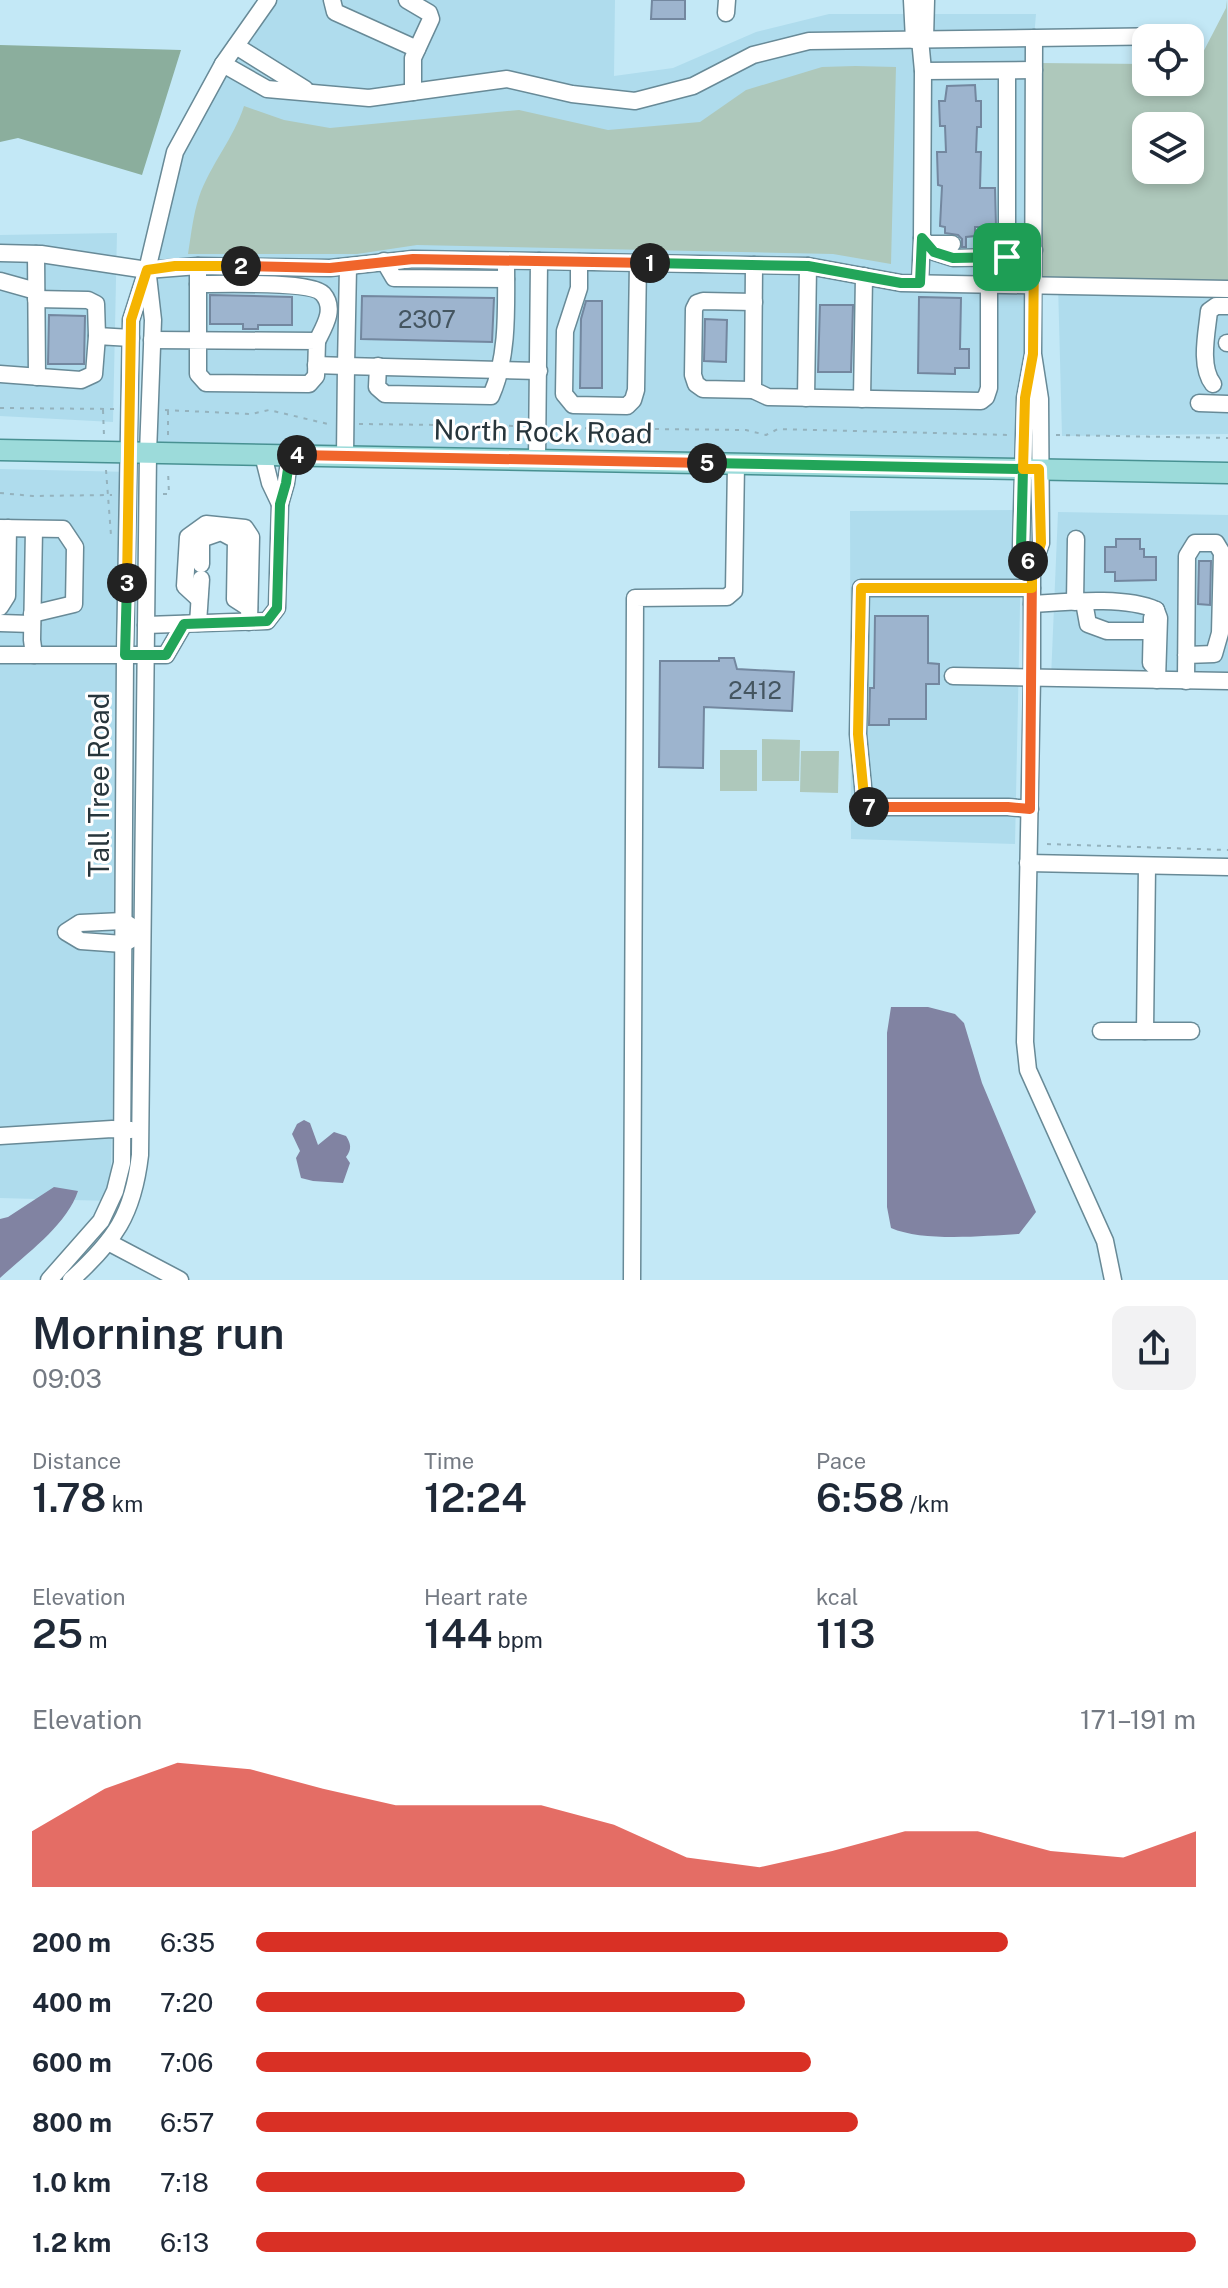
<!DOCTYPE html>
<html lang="en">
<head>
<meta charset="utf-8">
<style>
  :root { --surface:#fff; --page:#f2f2f3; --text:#1f2937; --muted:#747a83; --accent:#d93025 }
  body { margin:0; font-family:"Public Sans",sans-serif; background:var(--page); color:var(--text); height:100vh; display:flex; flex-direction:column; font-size:30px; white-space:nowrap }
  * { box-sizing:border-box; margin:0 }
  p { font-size:26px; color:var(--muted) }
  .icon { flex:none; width:44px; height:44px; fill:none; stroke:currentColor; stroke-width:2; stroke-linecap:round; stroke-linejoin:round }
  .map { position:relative; height:1280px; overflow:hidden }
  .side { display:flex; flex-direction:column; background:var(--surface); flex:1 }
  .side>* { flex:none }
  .controls { position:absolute; left:1132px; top:24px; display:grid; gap:16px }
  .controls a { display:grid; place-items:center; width:72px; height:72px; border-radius:16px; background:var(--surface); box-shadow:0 4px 12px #0003; font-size:40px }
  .pin { position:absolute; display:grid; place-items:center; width:68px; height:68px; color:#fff; margin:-34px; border-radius:16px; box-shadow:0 4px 12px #0006 }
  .km { position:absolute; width:40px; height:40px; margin:-20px; border-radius:50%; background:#222; color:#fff; font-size:22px; line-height:40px; text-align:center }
  .round { display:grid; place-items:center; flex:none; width:84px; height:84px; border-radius:16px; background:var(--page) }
  .summary { display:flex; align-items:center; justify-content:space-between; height:136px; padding:0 32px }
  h1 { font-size:44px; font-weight:600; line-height:60px }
  .stats { display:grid; grid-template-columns:repeat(3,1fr); gap:12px; height:136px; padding:8px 32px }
  .stats div { display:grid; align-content:center }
  .stats b { font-size:40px; font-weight:600 }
  .stats small { font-size:22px; font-weight:400 }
  .stats p { font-size:22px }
  .chart { height:224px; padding:16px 32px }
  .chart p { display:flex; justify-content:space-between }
  .chart svg { width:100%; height:144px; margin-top:8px; fill:var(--accent); opacity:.7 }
  ul { padding:0 32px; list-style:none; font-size:26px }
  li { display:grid; grid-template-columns:128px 96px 1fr; align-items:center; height:60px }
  li i { height:20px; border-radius:10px; background:var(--accent) }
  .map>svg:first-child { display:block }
</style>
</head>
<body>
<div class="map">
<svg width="1228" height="1280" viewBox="0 0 1228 1280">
  <rect width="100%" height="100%" fill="#c3e8f6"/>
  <g fill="#afdced">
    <path d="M268 0H615L614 76 673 68 756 32 829 14H1036L1034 38 1039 469 148 453 147 270 175 152Z"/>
    <path d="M117 233 113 422 0 416V235Z"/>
    <path d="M1058 284H1228V434L1062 436Z"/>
    <path d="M0 469 130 472 110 1201 0 1198Z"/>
    <path d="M1022 510 1015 844 851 839 850 511Z"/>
    <path d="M1058 512 1228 515V679L1051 678Z"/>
  </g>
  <g fill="#aec8bb" fill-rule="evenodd">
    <path d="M1227 0 1228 281 1037 279 1039 63 1146 64V82H1190V64H1197L1226 8ZM1146 126H1190V170H1146Z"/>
    <path d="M855 66 896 67 891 264 833 254 417 245 357 254H188C191 236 193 215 199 197 210 165 234 138 244 106L284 120 330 128 519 110 608 130 700 122 746 90 822 67Z"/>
    <path d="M762 739 800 740 799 781H762Z"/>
    <rect x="720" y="750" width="37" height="41"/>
    <path d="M801 751H839L838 793 800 792Z"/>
  </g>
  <path fill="#8bae9d" d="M0 45 181 50 142 175 18 138 0 142Z"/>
  <g fill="#8183a2">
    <path d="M891 1007H928L955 1014 964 1023 982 1083 1036 1212 1019 1234C983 1236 923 1242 891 1228L887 1207V1033Z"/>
    <path d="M304 1120 310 1123 318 1145 334 1132 346 1136C351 1144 352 1149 346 1157L350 1163 343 1183 313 1181 301 1178 296 1158 300 1151 292 1134 297 1124Z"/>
    <path d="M54 1187 78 1191C67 1225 26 1254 0 1278V1219L8 1217Z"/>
  </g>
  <g fill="#9db4ce" stroke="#73879f" stroke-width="2">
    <path d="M652 0H685V19H651Z"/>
    <path d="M975 85 976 101H981V127H977L976 152H981L980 188H995L996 227H975V236L966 237V247H962V239L958 235 945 233V227L940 226 942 186 938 185 937 152H946L945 126H940L939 101H945L947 86Z"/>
    <path d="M210 295 292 297V325H258V329H243V324H210Z"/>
    <path d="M362 296 494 298 492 342 361 339Z"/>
    <path d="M919 297 961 298 960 349H969V368H955V374L918 373Z"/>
    <path d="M586 301H602V388H580L581 319Z"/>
    <path d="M820 305H853L851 372H818Z"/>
    <path d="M49 315 85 316 84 364H48Z"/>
    <path d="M705 319 727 320 726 362 704 361Z"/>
    <path d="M1116 539H1140V549H1144V557H1156V580L1115 581V572H1105V547H1116Z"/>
    <path d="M1199 561H1211L1210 605 1198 604Z"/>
    <path d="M875 616H928V663L939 664V684H926V719H889V725H869L870 688H874Z"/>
    <path d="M719 658H734L737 669 794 672 792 711 704 707 703 768 659 767 660 661H719Z"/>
  </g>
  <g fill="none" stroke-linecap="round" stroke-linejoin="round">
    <g stroke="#688a97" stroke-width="19">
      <g id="minor">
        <path d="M332 0 335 12 417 49"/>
        <path d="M407 0 429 13 431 19 413 58V92"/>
        <path d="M912 0 914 40"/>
        <path d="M726 13 727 0"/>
        <path d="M920 39 923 71 922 238 934 252 953 258 1011 257 1034 250"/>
        <path d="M925 39 926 0"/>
        <path d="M236 46 305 89"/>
        <path d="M223 64 267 89 369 98 507 79 572 94 635 101 693 86 753 55 809 41 1175 36"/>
        <path d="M923 71 1034 70"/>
        <path d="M1007 71V257"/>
        <path d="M928 244H952"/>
        <path d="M0 253 41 254 147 270 198 266 330 268 413 259 539 261 537 459"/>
        <path d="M36 254 37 377"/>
        <path d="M384 261 394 278 506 279"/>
        <path d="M539 261 808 266 901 283 1228 289"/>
        <path d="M579 262V288L565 331 564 394 573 405 627 406 633 400 636 390 638 263"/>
        <path d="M754 265 753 390 768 397 981 401 986 397 989 388V284"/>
        <path d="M0 281 36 291"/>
        <path d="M920 283 922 238"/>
        <path d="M198 284C219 284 312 281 323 294 336 309 324 327 317 341"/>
        <path d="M36 299 88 300 96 304 97 336"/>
        <path d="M152 340 317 341 316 376 309 384 206 383 198 374V266"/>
        <path d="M1227 343H1228"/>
        <path d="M1033 354 1025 398 1021 549 1032 569 1041 543 1040 399 1033 354 1034 38"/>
        <path d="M316 365 346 366 348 267"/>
        <path d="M378 366 377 387 385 394 491 396C509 356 506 304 506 261"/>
        <path d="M0 374 81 380 94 374 97 336 131 338"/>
        <path d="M1213 384C1199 366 1207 332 1209 311L1216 306H1228"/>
        <path d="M753 390 703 389 696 384 693 375 694 309 697 303 703 301 754 302"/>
        <path d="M806 398 808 266"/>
        <path d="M862 399 864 276"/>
        <path d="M1199 403 1228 404"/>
        <path d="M263 455 270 483 280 504"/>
        <path d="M345 456 346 366 539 371"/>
        <path d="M0 528 63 529 75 547 74 604 32 614"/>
        <path d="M201 564V539L221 532 236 540 235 599 249 608"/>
        <path d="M1032 569V678L1025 1042 1028 1070 1105 1241 1113 1280"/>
        <path d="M198 598 185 586 188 537 206 524 245 528 251 537 249 622"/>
        <path d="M1075 602 1076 539"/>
        <path d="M1084 602 1088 624 1107 631H1152"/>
        <path d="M1032 604C1066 602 1126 596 1156 610"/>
        <path d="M0 607 7 596 8 528"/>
        <path d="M0 623 32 624"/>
        <path d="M198 623 201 579"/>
        <path d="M146 625 267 621 277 608 280 504 286 483 290 455"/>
        <path d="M0 655H166L184 624"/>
        <path d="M34 655 32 640 34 529"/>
        <path d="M1157 669 1151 663 1152 618 1156 610 1159 618 1157 680"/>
        <path d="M953 676 1228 681"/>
        <path d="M1186 681 1187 556 1195 543H1216L1222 553 1220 633 1214 654 1186 655"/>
        <path d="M1030 809 1008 807H865L858 734 861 588H1032"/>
        <path d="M1028 863 1228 867"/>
        <path d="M123 921 142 933 123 944 81 941 66 932 80 923Z"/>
        <path d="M1101 1031H1191"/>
        <path d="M1145 1031 1147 866"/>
        <path d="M0 1136 112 1129 131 1130"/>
        <path d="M108 1242 180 1280"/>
        <path d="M49 1280 101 1221 115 1191 122 1163 125 655 131 320 147 270 175 152 223 64 268 0"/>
        <path d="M71 1280C115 1240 133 1215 140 1155L148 453 153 320 148 276"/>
        <path d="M632 1280 635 598 727 597 734 591 736 463"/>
      </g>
    </g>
    <g stroke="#489192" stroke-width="23">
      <path id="major" d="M0 450 1228 473"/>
    </g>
    <g stroke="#94b2bd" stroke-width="2" stroke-dasharray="4 6" stroke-linecap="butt">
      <path d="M0 408 115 409"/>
      <path d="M103 410 104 436"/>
      <path d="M165 410 251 414 269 410 328 424"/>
      <path d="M168 411V437"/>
      <path d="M359 424 520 426"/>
      <path d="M555 428 746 430 766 435 778 429 1010 435"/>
      <path d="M1056 435 1228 438"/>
      <path d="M106 470 111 535"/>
      <path d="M0 493 33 496 112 495"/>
      <path d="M163 494H169L168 471"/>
      <path d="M1047 844 1228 850"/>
    </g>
    <use href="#minor" stroke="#fff" stroke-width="16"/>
    <use href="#major" stroke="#9cdbda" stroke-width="20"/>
  </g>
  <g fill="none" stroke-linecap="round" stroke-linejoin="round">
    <g stroke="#fff" stroke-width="16">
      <path id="split-1" d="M650 263 808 266 901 283H920L922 238 934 252 953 258 1007 257"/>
    </g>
    <g stroke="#fff" stroke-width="16">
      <path id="split-2" d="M241 266 330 268 413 259 650 263"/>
    </g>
    <g stroke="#fff" stroke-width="16">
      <path id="split-3" d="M127 583 131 320 147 270 175 266H241"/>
    </g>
    <g stroke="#fff" stroke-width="16">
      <path id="split-4" d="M127 583 125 655H166L184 624 267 621 277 608 280 504 286 483 290 455H297"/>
    </g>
    <g stroke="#fff" stroke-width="16">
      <path id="split-5" d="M297 455 707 463"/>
    </g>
    <g stroke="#fff" stroke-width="16">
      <path id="split-6" d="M707 463 1023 469 1021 549 1028 561"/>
    </g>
    <g stroke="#fff" stroke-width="16">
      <path id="split-7" d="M869 807H1008L1030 809 1032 569 1028 561"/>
    </g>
    <g stroke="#fff" stroke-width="16">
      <path id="split-8" d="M869 807H865L858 734 861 588H1032V572"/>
    </g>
    <g stroke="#fff" stroke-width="16">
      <path id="split-9" d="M1007 257 1034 250 1033 354 1025 398 1023 469H1039L1041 543 1032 572"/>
    </g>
    <use href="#split-1" stroke="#22a559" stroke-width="10"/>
    <use href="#split-2" stroke="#f0652b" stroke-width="10"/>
    <use href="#split-3" stroke="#f5b400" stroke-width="10"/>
    <use href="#split-4" stroke="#22a559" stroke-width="10"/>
    <use href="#split-5" stroke="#f0652b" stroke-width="10"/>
    <use href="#split-6" stroke="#22a559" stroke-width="10"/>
    <use href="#split-7" stroke="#f0652b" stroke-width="10"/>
    <use href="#split-8" stroke="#f5b400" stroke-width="10"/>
    <use href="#split-9" stroke="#f5b400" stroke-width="10"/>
  </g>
  <g text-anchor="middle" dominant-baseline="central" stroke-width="6" stroke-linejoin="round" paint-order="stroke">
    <g font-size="24" fill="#445560">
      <text x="427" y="319">2307</text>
      <text x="755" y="690">2412</text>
    </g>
    <g font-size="28" fill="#27353b" stroke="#fff">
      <text transform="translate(543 431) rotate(1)">North Rock Road</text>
      <text transform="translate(98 785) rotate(-90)">Tall Tree Road</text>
    </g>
  </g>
</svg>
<div class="controls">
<a><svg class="icon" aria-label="locate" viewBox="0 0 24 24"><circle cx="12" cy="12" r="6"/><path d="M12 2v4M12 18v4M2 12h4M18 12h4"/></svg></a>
<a><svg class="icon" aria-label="layers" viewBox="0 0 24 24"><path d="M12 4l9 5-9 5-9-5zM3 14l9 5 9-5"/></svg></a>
</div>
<div class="pin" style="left:1007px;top:257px;background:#1e9e55"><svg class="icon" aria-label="arrive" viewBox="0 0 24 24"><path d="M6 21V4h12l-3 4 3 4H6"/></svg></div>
<b class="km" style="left:650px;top:263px">1</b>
<b class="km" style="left:241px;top:266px">2</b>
<b class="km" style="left:127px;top:583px">3</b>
<b class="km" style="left:297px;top:455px">4</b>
<b class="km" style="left:707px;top:463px">5</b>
<b class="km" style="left:1028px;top:561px">6</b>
<b class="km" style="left:869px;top:807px">7</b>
</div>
<section class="side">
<div class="summary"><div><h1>Morning run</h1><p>09:03</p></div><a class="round"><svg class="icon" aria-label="share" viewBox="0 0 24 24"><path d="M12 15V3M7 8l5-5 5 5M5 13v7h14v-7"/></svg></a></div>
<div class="stats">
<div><p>Distance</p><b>1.78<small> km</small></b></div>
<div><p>Time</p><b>12:24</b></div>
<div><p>Pace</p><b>6:58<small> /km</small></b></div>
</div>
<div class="stats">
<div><p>Elevation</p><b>25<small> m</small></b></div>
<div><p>Heart rate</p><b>144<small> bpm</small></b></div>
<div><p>kcal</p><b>113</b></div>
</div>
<div class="chart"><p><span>Elevation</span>171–191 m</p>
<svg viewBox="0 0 160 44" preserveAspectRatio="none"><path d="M0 44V27L10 14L20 6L30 8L40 14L50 19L60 19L70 19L80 25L90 35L100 38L110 33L120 27L130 27L140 33L150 35L160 27V44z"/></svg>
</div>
<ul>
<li><b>200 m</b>6:35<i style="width:80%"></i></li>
<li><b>400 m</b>7:20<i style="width:52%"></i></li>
<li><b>600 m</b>7:06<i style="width:59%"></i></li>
<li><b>800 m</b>6:57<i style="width:64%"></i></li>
<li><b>1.0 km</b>7:18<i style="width:52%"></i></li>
<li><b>1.2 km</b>6:13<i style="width:100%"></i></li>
</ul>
</section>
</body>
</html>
